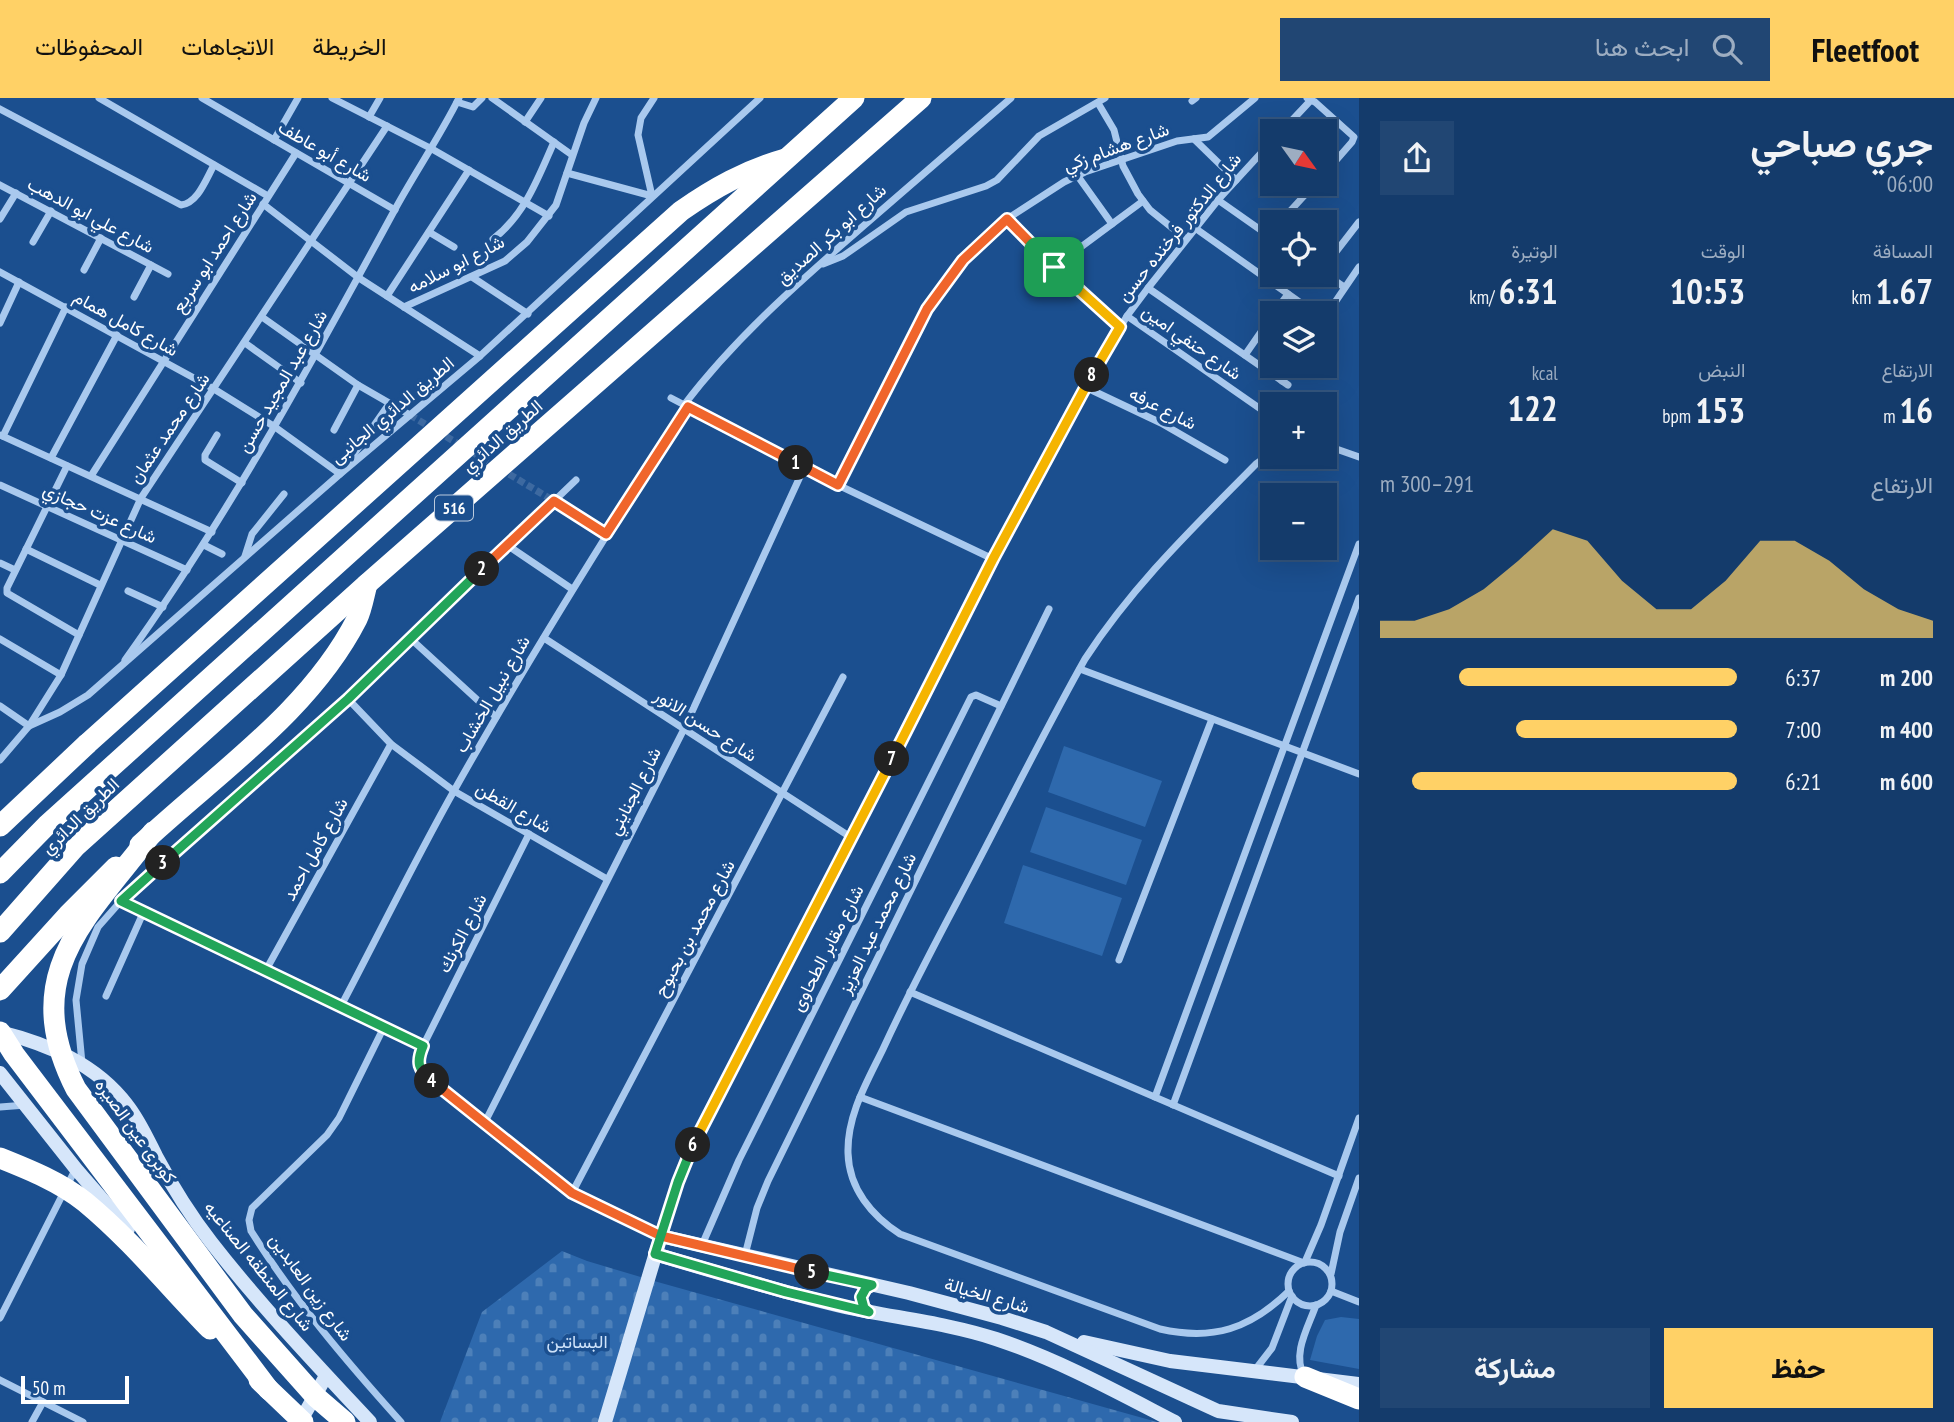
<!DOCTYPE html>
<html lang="ar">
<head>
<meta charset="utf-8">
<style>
  :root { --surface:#143b6b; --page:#214673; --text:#f1f3f6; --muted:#9dadc1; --line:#33557e; --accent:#ffd166 }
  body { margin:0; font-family:"PT Sans Narrow",Vazirmatn,sans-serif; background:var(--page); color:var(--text); direction:rtl; height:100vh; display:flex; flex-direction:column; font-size:26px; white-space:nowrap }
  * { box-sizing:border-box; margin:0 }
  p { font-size:23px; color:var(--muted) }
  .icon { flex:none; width:38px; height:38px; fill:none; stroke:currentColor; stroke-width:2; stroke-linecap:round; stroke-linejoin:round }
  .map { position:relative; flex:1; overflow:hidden; direction:ltr }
  .panel { display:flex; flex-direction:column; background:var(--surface); width:595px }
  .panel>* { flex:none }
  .needle { width:46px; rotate:123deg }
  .fabs { position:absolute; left:1260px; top:21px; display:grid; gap:14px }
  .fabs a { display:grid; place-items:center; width:77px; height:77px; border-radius:0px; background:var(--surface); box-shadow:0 7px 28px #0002,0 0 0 2px var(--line); font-size:35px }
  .scale { position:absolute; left:21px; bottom:18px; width:108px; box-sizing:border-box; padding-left:7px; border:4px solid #fff; border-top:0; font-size:19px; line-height:24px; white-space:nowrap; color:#fff; -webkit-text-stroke:5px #1b4f8f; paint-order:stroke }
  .pin { position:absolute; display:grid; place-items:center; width:60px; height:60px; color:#fff; margin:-30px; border-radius:14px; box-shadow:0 4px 10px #0006 }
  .km { position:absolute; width:35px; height:35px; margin:-18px; border-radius:50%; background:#222; color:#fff; font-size:19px; line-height:35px; text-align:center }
  .round { display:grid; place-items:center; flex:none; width:74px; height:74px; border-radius:0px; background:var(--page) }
  .head { display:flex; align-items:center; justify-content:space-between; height:119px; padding:0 21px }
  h1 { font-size:38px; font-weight:700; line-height:52px }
  .figures { display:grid; grid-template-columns:repeat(3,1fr); gap:10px; height:119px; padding:7px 21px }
  .figures div { display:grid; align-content:center }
  .figures b { font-size:35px; font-weight:700 }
  .figures small { font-size:19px; font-weight:400 }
  .figures p { font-size:19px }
  .chart { height:196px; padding:14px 21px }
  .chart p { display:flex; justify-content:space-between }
  .chart svg { width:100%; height:126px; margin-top:7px; fill:var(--accent); opacity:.7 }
  .cta { display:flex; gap:14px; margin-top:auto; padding:14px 21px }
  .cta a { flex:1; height:80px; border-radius:0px; background:var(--accent); color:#111; font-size:28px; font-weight:700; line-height:80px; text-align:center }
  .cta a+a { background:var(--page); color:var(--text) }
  ul { padding:0 21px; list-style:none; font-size:23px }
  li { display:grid; grid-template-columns:112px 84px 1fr; align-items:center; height:52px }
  li i { height:18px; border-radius:9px; background:var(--accent) }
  header { display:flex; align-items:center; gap:42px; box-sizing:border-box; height:98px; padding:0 35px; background:var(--accent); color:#111 }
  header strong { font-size:33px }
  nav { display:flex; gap:38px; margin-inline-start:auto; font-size:24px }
  .search { width:490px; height:63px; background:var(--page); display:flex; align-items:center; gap:18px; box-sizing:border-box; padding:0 24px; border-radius:0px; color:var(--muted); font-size:26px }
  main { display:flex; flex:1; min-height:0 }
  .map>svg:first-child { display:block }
</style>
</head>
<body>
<header>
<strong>Fleetfoot</strong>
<div class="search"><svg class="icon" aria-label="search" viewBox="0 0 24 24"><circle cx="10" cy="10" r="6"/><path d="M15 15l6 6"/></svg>ابحث هنا</div>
<nav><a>الخريطة</a><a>الاتجاهات</a><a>المحفوظات</a></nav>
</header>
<main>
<section class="panel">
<div class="head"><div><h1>جري صباحي</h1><p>06:00</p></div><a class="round"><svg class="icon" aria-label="share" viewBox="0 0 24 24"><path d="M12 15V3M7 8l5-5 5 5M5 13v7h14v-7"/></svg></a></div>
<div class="figures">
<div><p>المسافة</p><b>1.67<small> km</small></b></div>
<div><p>الوقت</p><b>10:53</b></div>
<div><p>الوتيرة</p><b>6:31<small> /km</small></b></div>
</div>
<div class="figures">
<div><p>الارتفاع</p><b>16<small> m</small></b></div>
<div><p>النبض</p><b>153<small> bpm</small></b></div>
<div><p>kcal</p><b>122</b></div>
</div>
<div class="chart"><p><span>الارتفاع</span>291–300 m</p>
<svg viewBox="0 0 160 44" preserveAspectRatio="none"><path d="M0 44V38L10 38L20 34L30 27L40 17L50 6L60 10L70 24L80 34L90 34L100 24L110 10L120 10L130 17L140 27L150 34L160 38V44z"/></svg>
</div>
<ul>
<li><b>200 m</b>6:37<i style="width:78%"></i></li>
<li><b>400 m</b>7:00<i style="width:62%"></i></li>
<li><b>600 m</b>6:21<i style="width:91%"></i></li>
</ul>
<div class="cta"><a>حفظ</a><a>مشاركة</a></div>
</section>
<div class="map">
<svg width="1359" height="1324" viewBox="0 0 1359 1324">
  <defs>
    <pattern id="cemetery-stones" width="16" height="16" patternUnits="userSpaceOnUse" patternTransform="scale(1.75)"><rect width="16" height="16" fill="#2e69ad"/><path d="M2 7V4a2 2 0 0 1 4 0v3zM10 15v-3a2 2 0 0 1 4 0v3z" fill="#4d80b9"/></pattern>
  </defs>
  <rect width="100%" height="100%" fill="#1b4f8f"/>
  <g fill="#2e69ad">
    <path d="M1064 648 1162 683 1145 729 1048 694Z"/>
    <path d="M1046 709 1142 742 1126 787 1030 754Z"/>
    <path d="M1023 767 1122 800 1102 858 1004 825Z"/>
    <path d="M1341 1219 1359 1221V1271L1310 1262 1317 1238 1325 1222Z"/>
  </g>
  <path fill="url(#cemetery-stones)" d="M562 1153 587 1163 654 1183 1157 1324H440L482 1214Z"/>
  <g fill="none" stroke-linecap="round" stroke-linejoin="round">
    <path stroke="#3d69a0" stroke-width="7" stroke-dasharray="7 3.5" stroke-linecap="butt" d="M410 317 554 403"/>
    <g stroke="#a9c9ee" stroke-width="7">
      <path d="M99 0 268 98"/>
      <path d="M202 0 395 112"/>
      <path d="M332 0 432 51 549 118"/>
      <path d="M492 0 572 57"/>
      <path d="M1307 0 1315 4 1354 39 1352 44 1325 75"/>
      <path d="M1192 3 1196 0"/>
      <path d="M457 4 473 9 482 0"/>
      <path d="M1098 5 1114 32 1123 68 1138 96 1150 112 1186 141"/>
      <path d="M0 11 181 107C198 105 206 81 214 67"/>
      <path d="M369 19 380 0"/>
      <path d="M525 24 541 0"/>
      <path d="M1282 33 1311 2"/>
      <path d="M1194 41 1236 82"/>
      <path d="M274 42 298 0"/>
      <path d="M567 75 652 98 638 37 641 20 654 0"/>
      <path d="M1077 77 1112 126"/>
      <path d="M0 87 168 176"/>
      <path d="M1218 102 1272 140"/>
      <path d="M263 106 359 180 480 258"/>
      <path d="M0 121 16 95"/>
      <path d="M1007 121 1066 181 1120 228"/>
      <path d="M1280 124 1315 86"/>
      <path d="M1195 130 1315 215"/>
      <path d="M429 134 454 149"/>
      <path d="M493 141C525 117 538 80 554 44"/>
      <path d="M33 144 51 113"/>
      <path d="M823 166 843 158 906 114 986 88 997 82 1039 38 1105 0"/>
      <path d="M1325 168 1359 124"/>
      <path d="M1054 169 1143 103"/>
      <path d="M84 172 101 140"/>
      <path d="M0 174 214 291 275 329 340 376 389 306"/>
      <path d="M1325 176 1344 189"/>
      <path d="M472 179 528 216"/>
      <path d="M1148 190 1288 287"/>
      <path d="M387 198 469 72"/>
      <path d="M134 199 151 167"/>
      <path d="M404 209 505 163 527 144 556 107 584 25 596 0"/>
      <path d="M1274 215 1288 196"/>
      <path d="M1127 218 1272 319"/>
      <path d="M262 219 358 287 410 317"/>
      <path d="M1325 219 1359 169"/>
      <path d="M0 225 19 184"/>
      <path d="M245 245 301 285"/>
      <path d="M1245 257 1272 218"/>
      <path d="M1282 283 1292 268"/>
      <path d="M1085 289 1161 325 1225 362"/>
      <path d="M671 300 838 387 993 461"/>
      <path d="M684 307C735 240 798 185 861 130 911 87 961 43 1011 0"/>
      <path d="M334 332 358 287"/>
      <path d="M0 337 212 434"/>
      <path d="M217 337 205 357V362L242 385"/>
      <path d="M3 338 66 209"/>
      <path d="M1325 347 1359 359"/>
      <path d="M1272 355 1256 366C1194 429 1134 486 1085 561 1040 641 1000 723 957 804 931 853 906 901 883 951 867 984 847 1017 848 1055 849 1091 872 1118 900 1136L1160 1231C1213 1243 1250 1231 1289 1193"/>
      <path d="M51 360 117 237"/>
      <path d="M67 368 7 490V495L79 537"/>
      <path d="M91 378 296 55"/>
      <path d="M0 387 187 472"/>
      <path d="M838 387 927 211 944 186 984 140 1007 121 1064 84 1085 74 1177 43 1208 39 1255 0"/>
      <path d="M554 403 606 436"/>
      <path d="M204 447 222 456"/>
      <path d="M507 447 572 491"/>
      <path d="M26 451 100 487"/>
      <path d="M245 458 252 436 284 396"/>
      <path d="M0 465 15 472"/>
      <path d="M128 493 163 509"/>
      <path d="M544 540 852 740"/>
      <path d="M0 541 61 577"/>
      <path d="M411 541 496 619"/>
      <path d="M125 562C227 420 310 268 393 115 414 76 439 40 459 0"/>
      <path d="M1080 571 1359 676"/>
      <path d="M348 601 391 646 454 693 607 781"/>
      <path d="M0 608 29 628 60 614 88 597 340 376 480 258 760 0"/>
      <path d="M0 662 29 628 61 577 141 400 387 28"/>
      <path d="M529 736 423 948 417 965 419 972 572 1095 661 1138 678 1084 700 1031 852 740 993 461 1085 289 1127 218 1148 190 1218 102 1272 43"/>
      <path d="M121 803 423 948"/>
      <path d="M1119 862 1212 621"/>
      <path d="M266 872 391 646"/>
      <path d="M910 894 1339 1078"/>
      <path d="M106 898 144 813"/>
      <path d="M341 908C379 836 415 762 455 691 528 561 607 435 688 309"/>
      <path d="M384 929 339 1020 327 1037 252 1110 249 1122 251 1133C295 1203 346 1263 401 1324"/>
      <path d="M82 965 76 902 82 866 98 829 121 803 166 762 348 601 576 382"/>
      <path d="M860 999 1304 1165"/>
      <path d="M1155 999 1359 446"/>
      <path d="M1173 1007 1359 500"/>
      <path d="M0 1009 26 1007"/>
      <path d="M484 1026 684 631 804 370"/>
      <path d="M572 1095 843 579"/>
      <path d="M702 1147 739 1062 971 599 976 597 1001 608"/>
      <path d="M745 1157 757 1110 768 1083 1049 511"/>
      <circle cx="1310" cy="1186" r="22"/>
      <path d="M1305 1164 1321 1127 1359 1020"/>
      <path d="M1331 1176 1340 1134 1359 1080"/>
      <path d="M1331 1193 1359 1204"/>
      <path d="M0 1220 75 1072"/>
      <path d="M1255 1272 1272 1250 1292 1198"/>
      <path d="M1304 1278C1292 1255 1308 1230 1316 1207"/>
      <path d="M0 1282 83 1324"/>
      <path d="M32 1324 43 1304"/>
    </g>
    <g stroke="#d6e6fa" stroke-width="14">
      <path d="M0 934C48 946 96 966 127 1007 139 1022 147 1040 156 1058 172 1088 190 1117 211 1144 260 1207 315 1265 370 1324"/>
      <path d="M0 975 76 1071 128 1131"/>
      <path d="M655 1156C718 1175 781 1194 845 1209 896 1220 947 1225 996 1241 1059 1262 1117 1294 1175 1324"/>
      <path d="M1084 1244 1170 1263 1359 1286"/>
      <path d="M300 1324 326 1278"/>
      <path d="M605 1324 661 1138 909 1195 1002 1220 1046 1234 1218 1313 1292 1324"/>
    </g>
    <g stroke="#fff" stroke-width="21">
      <path d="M0 728 87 646"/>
      <path d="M140 747C214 677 309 615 357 521 362 511 364 497 367 486"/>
      <path d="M0 775 47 727 854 0"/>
      <path d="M0 834 75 749 367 486 921 0"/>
      <path d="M0 892 68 817 116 769"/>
      <path d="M1305 1279 1359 1301"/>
    </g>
    <g stroke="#fff" stroke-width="21">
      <path d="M87 646 681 113C714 90 746 72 785 61"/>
      <path d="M153 734C87 821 17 875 76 991L243 1217 316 1299 345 1324"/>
      <path d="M0 934 14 956 269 1292"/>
      <path d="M0 1060C30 1072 60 1084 85 1104 131 1142 169 1189 210 1231"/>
      <path d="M259 1282 303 1324"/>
    </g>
  </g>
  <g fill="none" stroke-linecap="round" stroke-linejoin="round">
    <g stroke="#fff" stroke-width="14">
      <path id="split-1" d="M796 365 838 387 927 211 963 162 1007 121 1054 169"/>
    </g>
    <g stroke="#fff" stroke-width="14">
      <path id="split-2" d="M482 471 554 403 606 436 688 309 796 365"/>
    </g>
    <g stroke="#fff" stroke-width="14">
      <path id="split-3" d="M163 765 348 601 482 471"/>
    </g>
    <g stroke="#fff" stroke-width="14">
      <path id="split-4" d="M163 765 121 803 423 948C416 965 418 971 432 983"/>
    </g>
    <g stroke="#fff" stroke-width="14">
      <path id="split-5" d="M432 983 572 1095 661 1138 812 1174"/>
    </g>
    <g stroke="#fff" stroke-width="14">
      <path id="split-6" d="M693 1047 678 1084 655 1156 786 1194 869 1214 864 1210 861 1199 866 1190 872 1187 812 1174"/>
    </g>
    <g stroke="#fff" stroke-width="14">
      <path id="split-7" d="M693 1047 892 661"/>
    </g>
    <g stroke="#fff" stroke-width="14">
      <path id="split-8" d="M892 661 993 461 1092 277"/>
    </g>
    <g stroke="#fff" stroke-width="14">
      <path id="split-9" d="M1054 169 1120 229 1092 277"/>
    </g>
    <use href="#split-1" stroke="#f0652b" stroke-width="9"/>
    <use href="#split-2" stroke="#f0652b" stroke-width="9"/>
    <use href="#split-3" stroke="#22a559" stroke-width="9"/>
    <use href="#split-4" stroke="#22a559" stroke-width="9"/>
    <use href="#split-5" stroke="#f0652b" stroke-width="9"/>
    <use href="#split-6" stroke="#22a559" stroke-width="9"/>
    <use href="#split-7" stroke="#f5b400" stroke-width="9"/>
    <use href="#split-8" stroke="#f5b400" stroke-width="9"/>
    <use href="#split-9" stroke="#f5b400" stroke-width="9"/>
  </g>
  <g text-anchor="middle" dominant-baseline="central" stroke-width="7" stroke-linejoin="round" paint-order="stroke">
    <rect fill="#1b4f8f" stroke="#bbcadd" stroke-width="2" x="435" y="397.5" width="38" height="25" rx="5"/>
    <g font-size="16" font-weight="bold" fill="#fff">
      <text x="454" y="410">516</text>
    </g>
    <g font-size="18" fill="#fff" stroke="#1b4f8f">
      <text transform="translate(1116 49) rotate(-20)">شارع هشام زكي</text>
      <text transform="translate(325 53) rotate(30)">شارع أبو عاطف</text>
      <text transform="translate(91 117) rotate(28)">شارع علي ابو الدهب</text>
      <text transform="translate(1179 129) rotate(-51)">شارع الدكتور فرخنده حسن</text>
      <text transform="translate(831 136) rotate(-42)">شارع ابو بكر الصديق</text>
      <text transform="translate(214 154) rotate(-57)">شارع احمد ابو سريع</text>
      <text transform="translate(456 166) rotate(-27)">شارع ابو سلامه</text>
      <text transform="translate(126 225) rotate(29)">شارع كامل همام</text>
      <text transform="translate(1192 244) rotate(35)">شارع حنفي امين</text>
      <text transform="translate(282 283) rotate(-60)">شارع عبد المجيد حسن</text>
      <text transform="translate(1163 310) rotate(27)">شارع عرفه</text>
      <text transform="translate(392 312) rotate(-40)">الطريق الدائري الجانبى</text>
      <text transform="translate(169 330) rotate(-56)">شارع محمد عثمان</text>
      <text transform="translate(502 338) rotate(-41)">الطريق الدائري</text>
      <text transform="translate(100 415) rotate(24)">شارع عزت حجازي</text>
      <text transform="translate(492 596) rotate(-60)">شارع نبيل الخشاب</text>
      <text transform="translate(706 627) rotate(33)">شارع حسن الانور</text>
      <text transform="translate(634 693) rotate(-63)">شارع الجنايني</text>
      <text transform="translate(514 709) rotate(30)">شارع القطن</text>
      <text transform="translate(80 718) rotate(-44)">الطريق الدائري</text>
      <text transform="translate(315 751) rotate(-61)">شارع كامل احمد</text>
      <text transform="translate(877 825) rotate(-64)">شارع محمد عبد العزيز</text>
      <text transform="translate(694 830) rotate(-62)">شارع محمد بن بحبوح</text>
      <text transform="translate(462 835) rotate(-63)">شارع الكرنك</text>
      <text transform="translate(827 850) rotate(-63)">شارع مقابر الطحاوى</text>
      <text transform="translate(136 1033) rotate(54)">كوبرى عين الصيره</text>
      <text transform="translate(259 1168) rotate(51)">شارع المنطقه الصناعيه</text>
      <text transform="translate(311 1189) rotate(54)">شارع زين العابدين</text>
      <text transform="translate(987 1197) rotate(16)">شارع الخيالة</text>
    </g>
    <g font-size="18" fill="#cfe3fa" stroke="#1b4f8f">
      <text x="577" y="1243">البساتين</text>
    </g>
  </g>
</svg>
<div class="fabs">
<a><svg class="needle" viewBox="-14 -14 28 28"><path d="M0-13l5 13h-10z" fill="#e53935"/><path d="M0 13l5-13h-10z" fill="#9dadc1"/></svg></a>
<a><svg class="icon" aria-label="locate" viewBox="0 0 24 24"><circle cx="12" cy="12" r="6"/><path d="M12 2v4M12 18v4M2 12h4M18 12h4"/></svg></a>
<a><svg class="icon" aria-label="layers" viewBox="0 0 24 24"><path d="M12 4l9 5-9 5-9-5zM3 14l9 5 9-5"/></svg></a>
<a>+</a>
<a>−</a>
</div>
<div class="scale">50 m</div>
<div class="pin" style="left:1054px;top:169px;background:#1e9e55"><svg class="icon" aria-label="arrive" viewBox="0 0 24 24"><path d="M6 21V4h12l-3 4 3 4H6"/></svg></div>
<b class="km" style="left:796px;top:365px">1</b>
<b class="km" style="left:482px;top:471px">2</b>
<b class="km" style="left:163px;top:765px">3</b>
<b class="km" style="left:432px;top:983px">4</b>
<b class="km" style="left:812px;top:1174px">5</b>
<b class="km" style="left:693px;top:1047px">6</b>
<b class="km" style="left:892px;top:661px">7</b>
<b class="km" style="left:1092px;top:277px">8</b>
</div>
</main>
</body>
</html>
